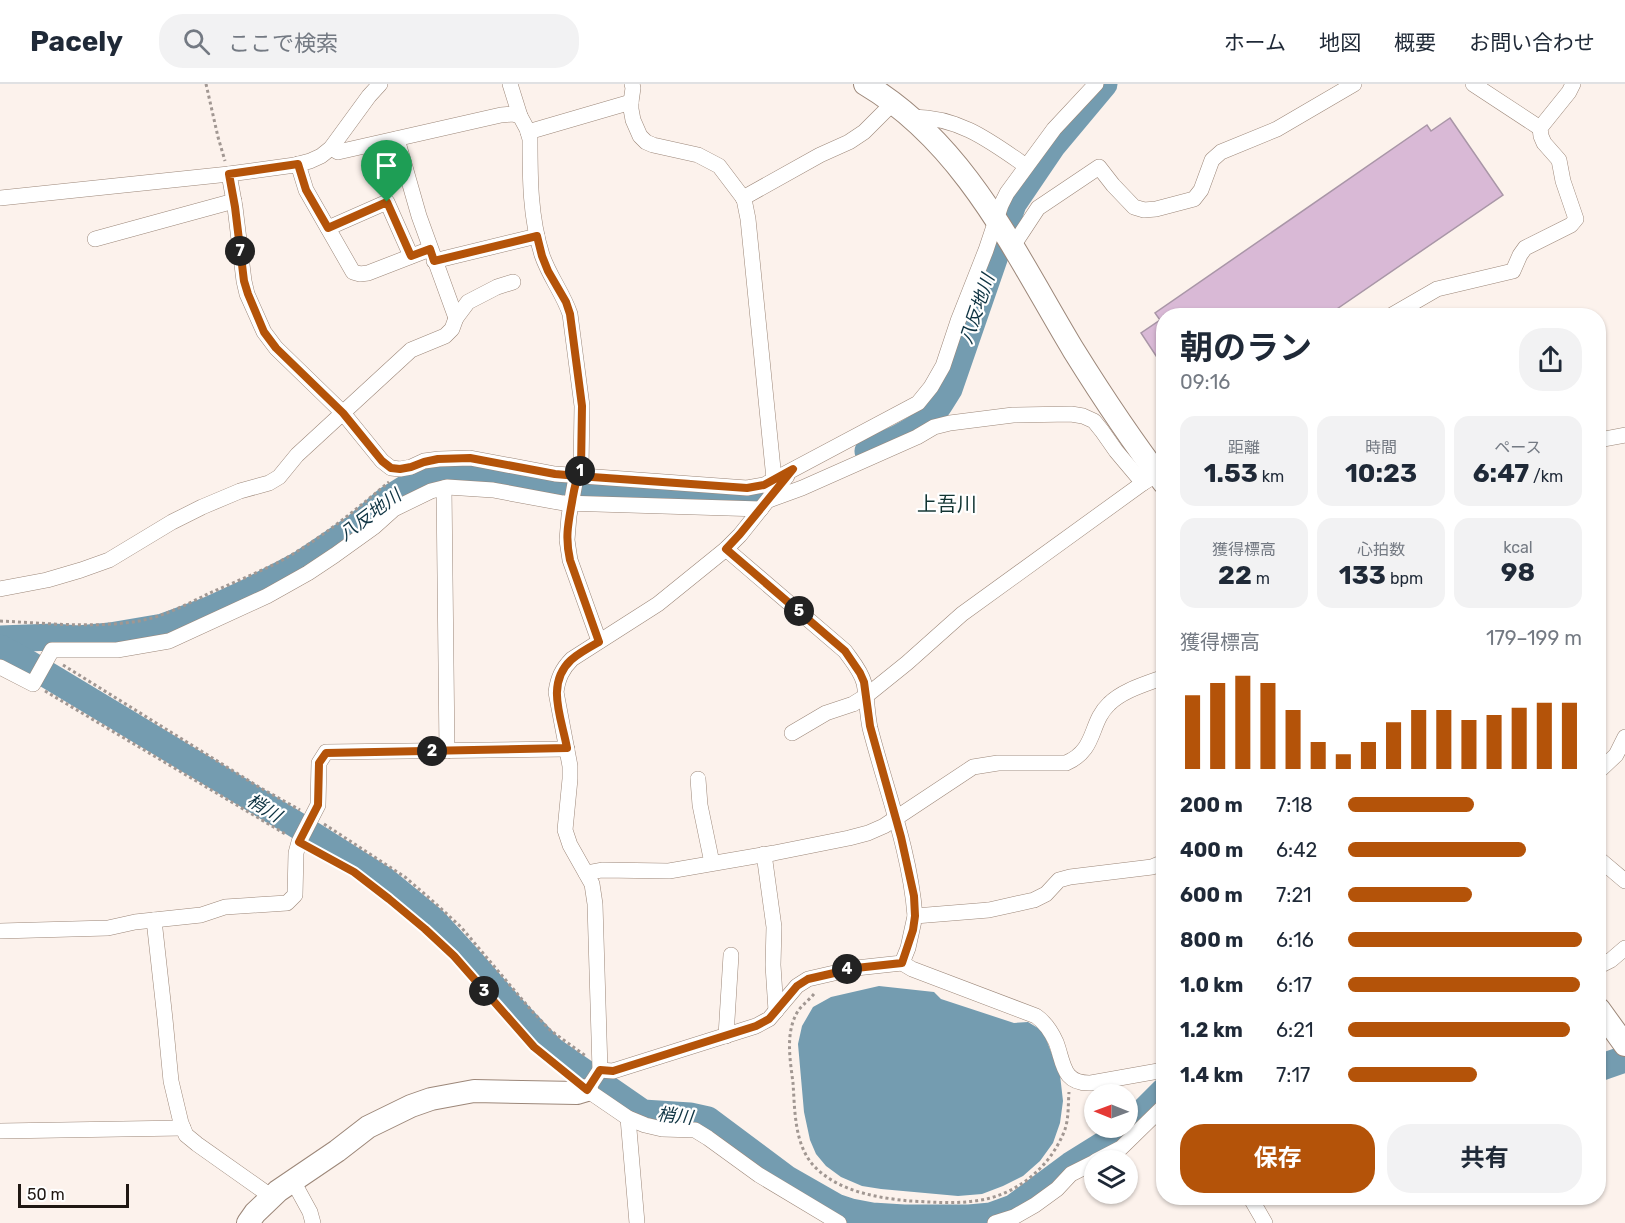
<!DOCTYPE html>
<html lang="ja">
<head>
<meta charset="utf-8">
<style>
  :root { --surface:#fff; --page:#f2f2f3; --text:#1f2937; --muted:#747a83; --line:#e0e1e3; --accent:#b45309 }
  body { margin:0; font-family:Rubik,"Noto Sans JP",sans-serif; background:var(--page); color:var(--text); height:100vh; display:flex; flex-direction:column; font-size:22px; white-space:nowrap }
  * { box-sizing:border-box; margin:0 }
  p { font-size:20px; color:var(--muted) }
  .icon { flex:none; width:33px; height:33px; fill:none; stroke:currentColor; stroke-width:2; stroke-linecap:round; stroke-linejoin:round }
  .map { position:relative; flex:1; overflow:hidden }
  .panel { position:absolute; left:1156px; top:224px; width:450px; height:897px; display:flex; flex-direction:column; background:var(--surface); border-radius:24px; box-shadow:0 2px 4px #0004 }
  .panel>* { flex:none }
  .needle { width:39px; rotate:271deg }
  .controls { position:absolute; left:1084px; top:1000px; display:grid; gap:12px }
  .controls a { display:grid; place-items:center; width:54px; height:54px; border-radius:50%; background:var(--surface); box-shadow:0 2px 4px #0004; font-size:30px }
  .scale { position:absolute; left:18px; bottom:15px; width:111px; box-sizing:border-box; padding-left:6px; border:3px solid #1f1712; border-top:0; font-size:16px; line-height:21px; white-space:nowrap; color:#1f1712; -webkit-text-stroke:4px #fff; paint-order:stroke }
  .pin { position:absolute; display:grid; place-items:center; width:51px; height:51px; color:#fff; margin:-62px -26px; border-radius:50% 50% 50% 0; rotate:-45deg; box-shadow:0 0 6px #0007 }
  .pin .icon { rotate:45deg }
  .km { position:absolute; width:30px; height:30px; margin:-15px; border-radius:50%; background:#222; color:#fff; font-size:16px; line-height:30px; text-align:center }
  .round { display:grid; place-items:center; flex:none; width:63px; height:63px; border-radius:24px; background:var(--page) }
  .head { display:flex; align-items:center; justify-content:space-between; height:102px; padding:0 24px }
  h1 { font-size:33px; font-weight:700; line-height:45px }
  .figures { display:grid; grid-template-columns:repeat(3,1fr); gap:9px; height:102px; padding:6px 24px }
  .figures div { display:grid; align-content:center; border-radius:15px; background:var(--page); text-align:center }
  .figures b { font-size:26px; font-weight:700 }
  .figures small { font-size:16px; font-weight:400 }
  .figures p { font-size:16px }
  .chart { height:168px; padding:12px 24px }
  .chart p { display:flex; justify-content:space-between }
  .chart svg { width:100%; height:108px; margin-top:6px; stroke:var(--accent); stroke-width:6 }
  .button { display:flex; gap:12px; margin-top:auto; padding:12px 24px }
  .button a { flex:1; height:69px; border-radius:24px; background:var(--accent); color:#fff; font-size:24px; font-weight:700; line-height:69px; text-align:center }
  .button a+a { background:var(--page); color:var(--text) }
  ul { padding:0 24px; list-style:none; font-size:20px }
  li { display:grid; grid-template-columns:96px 72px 1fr; align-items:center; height:45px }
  li i { height:15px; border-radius:8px; background:var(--accent) }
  header { display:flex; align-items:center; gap:36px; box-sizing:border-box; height:84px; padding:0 30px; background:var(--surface); border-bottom:2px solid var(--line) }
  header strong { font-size:28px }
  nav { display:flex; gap:33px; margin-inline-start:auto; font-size:21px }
  .search { width:420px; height:54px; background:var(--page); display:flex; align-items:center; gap:15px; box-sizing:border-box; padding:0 21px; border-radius:24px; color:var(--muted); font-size:22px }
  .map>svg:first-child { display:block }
</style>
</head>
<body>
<header>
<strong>Pacely</strong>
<div class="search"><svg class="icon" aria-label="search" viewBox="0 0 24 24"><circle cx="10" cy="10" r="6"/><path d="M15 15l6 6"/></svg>ここで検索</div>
<nav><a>ホーム</a><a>地図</a><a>概要</a><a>お問い合わせ</a></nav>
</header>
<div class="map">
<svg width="1625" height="1139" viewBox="0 0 1625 1139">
  <rect width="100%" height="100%" fill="#fcf2ec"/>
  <path fill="#749cb0" d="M879 902 934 908 941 915 1014 939 1028 938 1043 947 1060 991 1063 1017 1060 1039 1053 1059 1040 1077 1023 1092 1003 1102 982 1110 958 1112 881 1105 862 1102 841 1093 826 1082 816 1070 810 1056 804 1028 798 960 802 942 813 923 831 913Z"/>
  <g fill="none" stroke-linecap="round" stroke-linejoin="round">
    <g stroke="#749cb0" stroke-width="27">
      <path d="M868 367C888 359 910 350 927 336 936 328 942 316 949 305L1013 120 1053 61 1104 0"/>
      <path d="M0 555 54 553 78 555 110 552 163 543 209 526 248 508 301 480 356 443 387 416 411 401 442 390 463 389 562 408 599 412 708 416 758 415"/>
      <path d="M0 564 26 578 292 738 384 796 434 837 467 873 510 922 552 966 633 1022 643 1029 690 1032 708 1036 787 1095 836 1123 851 1128 872 1132 904 1134H969L991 1132 1013 1124 1071 1081 1124 1048 1127 1044"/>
      <path d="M1599 984 1625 975"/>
      <path d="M1128 1043 1164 1007"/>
    </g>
  </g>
  <path fill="#d9b9d6" stroke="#a996a7" stroke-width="1.5" d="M1450 34 1503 111 1328 231H1164V284L1141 249 1160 236 1155 229 1427 41 1431 47Z"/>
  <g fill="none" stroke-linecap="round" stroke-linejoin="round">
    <g stroke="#9c8779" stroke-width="16">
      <g id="street">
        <path d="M510 0 520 32"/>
        <path d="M632 0 633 4 631 18V25L633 36 640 52 646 58 653 61 698 71 719 82 744 115 748 135 774 395"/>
        <path d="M1473 0 1540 44"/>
        <path d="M910 33C957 32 989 56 1026 82"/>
        <path d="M528 48 631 18"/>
        <path d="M397 55 419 132 456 234"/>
        <path d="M331 64 338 68 501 31 513 30 520 32 527 45 530 55C530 94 530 133 542 171 549 192 563 209 570 230L582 322 581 385 575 399 569 432 567 456 570 476 599 557"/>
        <path d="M298 80 306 106 353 188 360 190 368 189 430 165"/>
        <path d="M229 90 235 123 244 197 247 210 264 248 276 264 343 329 382 377 391 384 400 385 411 383 424 377 439 375 470 374 555 390 747 404 764 401 918 319 931 303 943 282 958 237 986 166 1001 121 1007 109 1054 45 1096 0"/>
        <path d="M0 114 229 90 295 81 310 77 321 72 331 64 369 12 380 0"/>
        <path d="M743 114 820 71 849 58 864 48 893 19"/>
        <path d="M328 144 387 118 411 172"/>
        <path d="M95 155 234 117"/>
        <path d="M1013 162 1038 124 1099 83 1113 101 1134 123 1144 126 1156 125 1194 115 1201 106 1212 76 1221 68 1277 45 1354 0"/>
        <path d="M434 177 537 152"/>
        <path d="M1392 231 1437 205 1513 187 1520 171 1525 164 1571 141 1576 135 1563 97 1559 76 1544 59 1541 52 1540 44 1569 8 1573 0"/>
        <path d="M1599 356 1625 351"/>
        <path d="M787 392 740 451 726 465 658 520 572 575C562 585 558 594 556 608L570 682V695L565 746 570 761 592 800 595 820 600 986 587 1006 628 1034 645 1041 662 1045 695 1046 708 1054 759 1091 839 1139"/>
        <path d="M444 404 447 667"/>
        <path d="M769 416 802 404 917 353 934 343 950 339 1013 331 1071 330 1083 332 1094 337 1102 347 1116 367 1143 399 1164 386"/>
        <path d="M726 465 845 567C852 577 861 587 864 599 867 614 867 629 870 644 886 706 910 767 915 832"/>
        <path d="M0 505 47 496 81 486 109 476 172 438 202 423 240 407 269 399 279 393 297 371 411 266 445 252 452 245 456 234 468 218 497 203 513 198"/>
        <path d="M0 583 33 600 52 566H117L169 557 267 512 308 489 335 471 374 443 394 425 431 407 447 403 493 406 563 419 761 425"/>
        <path d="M792 649 826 629 853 620 866 612 907 579 962 530 1143 399"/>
        <path d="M1599 687 1616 671 1625 653"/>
        <path d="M698 695 700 721 712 779"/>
        <path d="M764 770 774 843 773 881 776 927"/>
        <path d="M1599 775 1625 797"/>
        <path d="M586 789 602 786 669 787 774 769 849 754 868 749 884 742 973 683 998 679H1066C1097 666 1089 639 1109 620 1123 606 1146 600 1164 593"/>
        <path d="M154 836 165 935 171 997 181 1039 186 1051 197 1060 272 1113"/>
        <path d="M0 847 108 844 135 838 201 831 225 823 287 819 295 811 296 769 299 758 318 721 319 679 326 668 567 665"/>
        <path d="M902 879 912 885 1036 932C1046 939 1051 947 1056 958 1064 979 1062 1000 1091 999L1164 986"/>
        <path d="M1599 882 1611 876 1625 864"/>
        <path d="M726 952 731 871"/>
        <path d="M600 986 613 987 756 942 769 935 797 902 808 895 856 884 902 879 908 864 915 832 989 826 1034 816 1046 810 1059 796 1070 793 1152 783 1164 778"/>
        <path d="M628 1034 637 1139"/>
        <path d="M0 1047 183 1044"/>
        <path d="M1096 1077 1121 1064 1164 1022"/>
        <path d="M293 1097 310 1128 313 1139"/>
        <path d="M1250 1113 1265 1139"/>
        <path d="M995 1139 1014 1133 1035 1121 1057 1105 1071 1090 1095 1078"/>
      </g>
    </g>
    <g stroke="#9c8779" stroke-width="24">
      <g id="secondary">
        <path d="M865 0C966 60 1016 171 1074 267 1102 312 1132 357 1164 399"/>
        <path d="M1599 925 1625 961"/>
        <path d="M248 1139 255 1129 278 1107 337 1067 368 1043 411 1022 431 1015 474 1007 577 1009 587 1006"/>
      </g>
    </g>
    <g stroke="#a19792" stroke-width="3" stroke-dasharray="3 3" stroke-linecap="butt">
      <path d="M206 0 218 53 225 77"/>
      <path d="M0 537C44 539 88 544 132 538 160 535 187 520 212 508 233 499 254 490 275 480 317 458 353 428 389 398"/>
      <path d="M63 581 259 703 300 726"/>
      <path d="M45 607 287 751"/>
      <path d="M324 740 405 793 435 819 461 843 531 926 550 946 587 973"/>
      <path d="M311 764 354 788 389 815 425 845 454 872 534 963 567 990"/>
      <path d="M814 910C809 916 802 921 798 927 785 948 790 975 793 999 795 1027 794 1064 817 1085 841 1108 879 1114 910 1117 932 1118 953 1120 974 1117 1014 1113 1049 1085 1064 1048 1069 1036 1068 1020 1069 1008"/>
    </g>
    <use href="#street" stroke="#fff" stroke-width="15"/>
    <use href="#secondary" stroke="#fff" stroke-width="22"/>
  </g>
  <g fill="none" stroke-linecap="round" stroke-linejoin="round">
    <g stroke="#fff" stroke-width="12">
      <path id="route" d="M387 118 411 172 430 165 434 177 537 152 542 172 548 187 566 218 570 230 582 322 581 385C575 397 574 406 572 418 568 440 565 454 570 476L599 558C590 563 579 569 571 576 545 600 562 635 567 664L326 669 319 679 318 721 299 758 354 788 389 815 425 845 454 872 534 963 587 1006 600 986 613 987 756 942 769 935 797 902 808 895 856 884 902 879 913 846 915 832 914 812 901 753 870 642 864 598 860 589 845 567 726 465 740 450 793 385 764 401 747 404 578 392 555 390 470 374 438 375 424 378 411 383 400 385 391 384 382 377 343 329 276 264 264 248 248 210 244 197 235 123 229 90 298 80 306 106 328 144 387 118"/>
    </g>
    <use href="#route" stroke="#b45309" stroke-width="8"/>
  </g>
  <g text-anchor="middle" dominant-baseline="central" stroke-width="4.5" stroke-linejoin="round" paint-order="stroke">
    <g font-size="18" font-style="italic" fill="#0e3342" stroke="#fff">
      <text transform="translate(977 225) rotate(-71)">八反地川</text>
      <text transform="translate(370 431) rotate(-37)">八反地川</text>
      <text transform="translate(264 724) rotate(31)">梢川</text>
      <text transform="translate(675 1032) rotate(6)">梢川</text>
    </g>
    <g font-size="20" fill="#123432" stroke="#fff">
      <text x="947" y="420">上吾川</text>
    </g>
  </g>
</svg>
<div class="controls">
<a><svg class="needle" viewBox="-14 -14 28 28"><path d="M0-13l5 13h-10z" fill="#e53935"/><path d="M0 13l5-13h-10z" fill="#747a83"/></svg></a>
<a><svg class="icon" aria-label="layers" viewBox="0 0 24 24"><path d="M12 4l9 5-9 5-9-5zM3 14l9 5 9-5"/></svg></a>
</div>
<div class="scale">50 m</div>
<div class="pin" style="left:387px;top:118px;background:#1e9e55"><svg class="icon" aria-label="arrive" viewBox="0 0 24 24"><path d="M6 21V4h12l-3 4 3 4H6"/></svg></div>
<b class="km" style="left:580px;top:387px">1</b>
<b class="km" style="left:432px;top:667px">2</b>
<b class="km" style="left:484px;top:907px">3</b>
<b class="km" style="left:847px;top:885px">4</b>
<b class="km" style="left:799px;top:527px">5</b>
<b class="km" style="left:240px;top:167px">7</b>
<section class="panel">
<div class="head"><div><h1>朝のラン</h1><p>09:16</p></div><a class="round"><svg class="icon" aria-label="share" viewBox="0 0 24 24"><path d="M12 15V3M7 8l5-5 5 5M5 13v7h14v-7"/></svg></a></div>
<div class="figures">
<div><p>距離</p><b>1.53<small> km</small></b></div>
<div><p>時間</p><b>10:23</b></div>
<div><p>ペース</p><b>6:47<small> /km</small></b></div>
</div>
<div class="figures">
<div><p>獲得標高</p><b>22<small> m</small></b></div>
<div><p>心拍数</p><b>133<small> bpm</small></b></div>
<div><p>kcal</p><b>98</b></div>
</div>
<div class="chart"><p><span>獲得標高</span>179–199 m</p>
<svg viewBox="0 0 160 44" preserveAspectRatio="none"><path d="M5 44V14M15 44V9M25 44V6M35 44V9M45 44V20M55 44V33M65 44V38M75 44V33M85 44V25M95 44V20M105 44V20M115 44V24M125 44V22M135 44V19M145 44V17M155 44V17"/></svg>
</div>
<ul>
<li><b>200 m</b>7:18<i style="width:54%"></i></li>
<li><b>400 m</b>6:42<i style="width:76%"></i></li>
<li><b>600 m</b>7:21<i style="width:53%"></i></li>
<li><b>800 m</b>6:16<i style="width:100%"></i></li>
<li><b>1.0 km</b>6:17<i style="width:99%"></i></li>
<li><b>1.2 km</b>6:21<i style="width:95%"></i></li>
<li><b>1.4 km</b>7:17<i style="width:55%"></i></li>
</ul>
<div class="button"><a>保存</a><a>共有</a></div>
</section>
</div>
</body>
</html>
